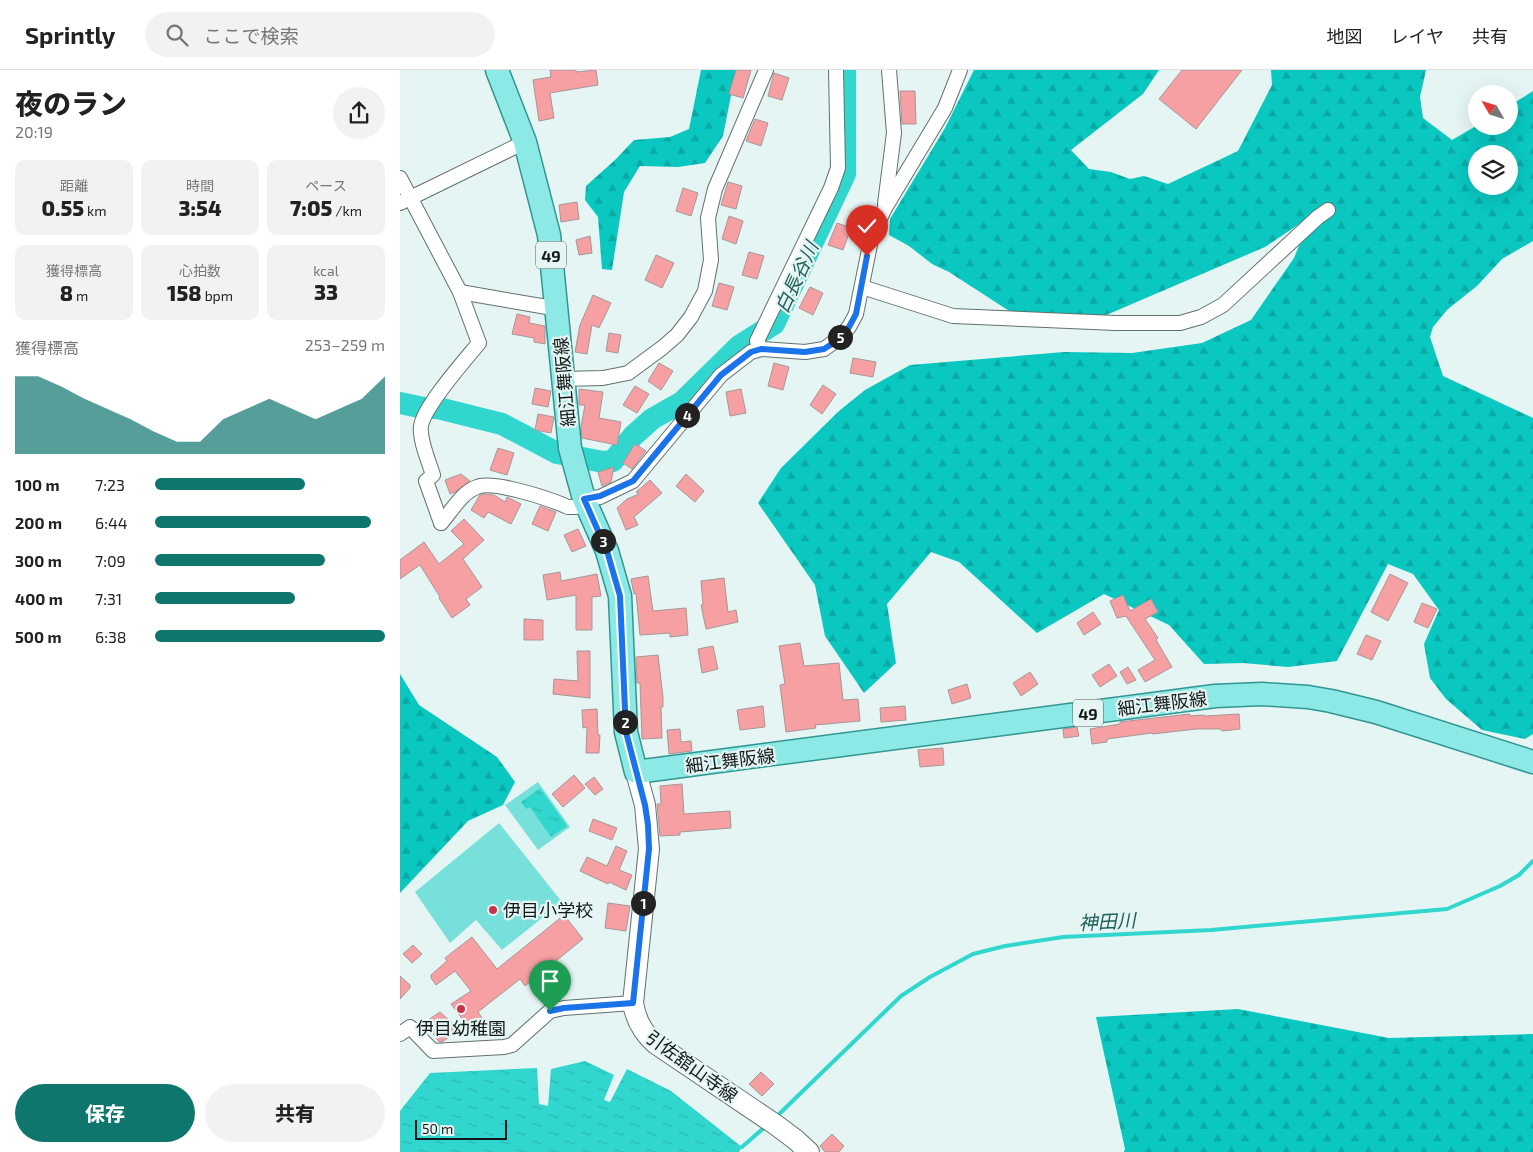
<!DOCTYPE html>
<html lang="ja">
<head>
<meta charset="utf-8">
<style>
  :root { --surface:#fff; --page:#f2f2f2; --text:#222; --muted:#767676; --line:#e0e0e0; --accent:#0f766e }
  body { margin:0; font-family:"Exo 2","Noto Sans JP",sans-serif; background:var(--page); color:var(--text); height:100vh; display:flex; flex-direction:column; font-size:19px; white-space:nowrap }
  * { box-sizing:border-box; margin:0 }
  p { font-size:16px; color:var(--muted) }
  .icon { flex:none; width:28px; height:28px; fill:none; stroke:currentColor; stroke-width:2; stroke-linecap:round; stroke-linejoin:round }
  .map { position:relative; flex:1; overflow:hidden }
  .side { display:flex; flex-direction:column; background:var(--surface); width:400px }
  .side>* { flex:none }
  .needle { width:32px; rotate:309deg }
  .tools { position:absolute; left:1068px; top:15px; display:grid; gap:10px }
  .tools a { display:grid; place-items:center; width:50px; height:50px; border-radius:50%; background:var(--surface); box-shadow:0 5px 20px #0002; font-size:25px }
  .scale { position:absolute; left:15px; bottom:12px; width:92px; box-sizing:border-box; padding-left:5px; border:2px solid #131818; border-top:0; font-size:14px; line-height:18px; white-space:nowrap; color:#131818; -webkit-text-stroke:4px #e4f5f3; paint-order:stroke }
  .pin { position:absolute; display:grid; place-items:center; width:42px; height:42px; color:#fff; margin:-51px -21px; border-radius:50% 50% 50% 0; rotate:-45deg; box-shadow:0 0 5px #0007 }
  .pin .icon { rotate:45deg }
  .km { position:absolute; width:25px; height:25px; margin:-12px; border-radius:50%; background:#222; color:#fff; font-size:14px; line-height:25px; text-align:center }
  .round { display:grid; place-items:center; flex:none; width:52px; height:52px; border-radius:26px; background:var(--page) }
  .head { display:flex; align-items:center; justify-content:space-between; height:85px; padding:0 15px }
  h1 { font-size:28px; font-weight:800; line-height:38px }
  .figures { display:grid; grid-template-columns:repeat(3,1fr); gap:8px; height:85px; padding:5px 15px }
  .figures div { display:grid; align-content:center; border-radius:10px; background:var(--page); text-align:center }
  .figures b { font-size:21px; font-weight:800 }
  .figures small { font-size:14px; font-weight:400 }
  .figures p { font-size:14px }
  .chart { height:140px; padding:10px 15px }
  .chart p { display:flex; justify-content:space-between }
  .chart svg { width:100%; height:90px; margin-top:5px; fill:var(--accent); opacity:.7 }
  .cta { display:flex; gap:10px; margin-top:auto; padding:10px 15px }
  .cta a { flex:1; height:58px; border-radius:30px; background:var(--accent); color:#fff; font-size:20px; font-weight:800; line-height:58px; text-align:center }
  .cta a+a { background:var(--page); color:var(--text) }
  ul { padding:0 15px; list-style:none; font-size:16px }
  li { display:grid; grid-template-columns:80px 60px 1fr; align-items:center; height:38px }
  li i { height:12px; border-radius:6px; background:var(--accent) }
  header { display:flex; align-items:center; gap:30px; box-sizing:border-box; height:70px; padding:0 25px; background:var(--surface); border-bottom:1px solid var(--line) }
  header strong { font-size:24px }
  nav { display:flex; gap:28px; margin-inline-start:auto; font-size:18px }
  .search { width:350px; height:45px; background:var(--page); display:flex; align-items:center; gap:12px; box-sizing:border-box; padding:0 18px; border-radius:28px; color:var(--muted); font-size:19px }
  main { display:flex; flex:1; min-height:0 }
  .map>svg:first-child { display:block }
</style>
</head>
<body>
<header>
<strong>Sprintly</strong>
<div class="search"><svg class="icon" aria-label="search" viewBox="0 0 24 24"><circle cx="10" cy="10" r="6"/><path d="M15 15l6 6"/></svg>ここで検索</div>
<nav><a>地図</a><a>レイヤ</a><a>共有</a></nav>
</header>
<main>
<section class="side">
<div class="head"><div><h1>夜のラン</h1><p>20:19</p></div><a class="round"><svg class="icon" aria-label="share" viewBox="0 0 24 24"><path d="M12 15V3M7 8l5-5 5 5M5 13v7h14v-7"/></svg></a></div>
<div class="figures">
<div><p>距離</p><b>0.55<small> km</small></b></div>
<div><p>時間</p><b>3:54</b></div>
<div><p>ペース</p><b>7:05<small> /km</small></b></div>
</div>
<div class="figures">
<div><p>獲得標高</p><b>8<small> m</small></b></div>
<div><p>心拍数</p><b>158<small> bpm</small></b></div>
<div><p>kcal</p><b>33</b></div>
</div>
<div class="chart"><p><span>獲得標高</span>253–259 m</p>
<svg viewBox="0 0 160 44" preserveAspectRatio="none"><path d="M0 44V6L10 6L20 11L30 17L40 22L50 27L60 33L70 38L80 38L90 27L100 22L110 17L120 22L130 27L140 22L150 17L160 6V44z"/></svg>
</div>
<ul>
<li><b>100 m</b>7:23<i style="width:65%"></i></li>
<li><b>200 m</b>6:44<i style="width:94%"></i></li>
<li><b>300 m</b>7:09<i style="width:74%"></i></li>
<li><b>400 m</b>7:31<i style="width:61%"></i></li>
<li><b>500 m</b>6:38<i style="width:100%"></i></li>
</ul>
<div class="cta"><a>保存</a><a>共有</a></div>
</section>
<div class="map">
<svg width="1133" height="1082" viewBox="0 0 1133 1082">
  <defs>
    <pattern id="forest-firs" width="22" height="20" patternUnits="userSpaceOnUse" patternTransform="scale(1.25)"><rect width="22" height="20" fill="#0ac7c0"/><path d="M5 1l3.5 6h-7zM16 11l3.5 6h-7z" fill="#09aaa4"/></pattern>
    <pattern id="water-ripples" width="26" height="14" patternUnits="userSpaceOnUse" patternTransform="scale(1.25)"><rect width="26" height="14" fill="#31d6cf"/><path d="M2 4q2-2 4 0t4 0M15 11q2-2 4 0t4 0" fill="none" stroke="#2bb7b1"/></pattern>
  </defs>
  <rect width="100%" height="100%" fill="#e4f5f3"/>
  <g fill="#77e0da">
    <path d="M138 712 170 757 138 780 105 735Z"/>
    <path d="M99 753 162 832 102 880 76 850 50 873 15 822Z"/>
  </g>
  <g fill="url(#forest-firs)" fill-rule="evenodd">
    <path d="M301 0H336L323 66 305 93 278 97 240 96 224 122 212 200 202 199 198 147 185 130 186 116 215 90 234 70 270 67 289 59Z"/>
    <path d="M574 0H759L743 24 671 80 689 99 711 102 730 109 744 106 768 114 838 81 872 15 871 0H1026L1020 27 1023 48 1052 70 1076 56H1109V36L1133 21V171L1102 189 1077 216 1048 239 1033 257 1030 267 1043 306 1133 348V664L1125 669 1082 660 1046 629 1030 608 1024 574 1039 540 1013 504 988 494 937 591 888 597 843 593 804 594 769 555 704 524 637 563 559 492 531 482 487 534 496 593 464 623 425 566 415 515 358 433 381 398 439 341 465 320 510 295 664 282 732 283 802 273 851 250 894 188 911 146 865 177 697 249 617 246 549 202 532 194 509 176 489 165 490 149 545 58ZM1076 84H1109V116H1076Z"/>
    <path d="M0 604 19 635 97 687 115 712 103 735 68 751 0 823Z"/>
    <path d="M838 939 989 968 1133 964V1082H724L725 1079 696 947Z"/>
  </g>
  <g fill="url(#water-ripples)">
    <path d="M140 718 167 756 151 767 130 737 126 739 121 732Z"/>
    <path d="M185 991 214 1005 204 1030 210 1032 227 999 271 1021 342 1077 339 1082H0V1041L30 1003 137 998 139 1034 148 1036 151 999Z"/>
  </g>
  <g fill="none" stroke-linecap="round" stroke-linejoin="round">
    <g stroke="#31d6cf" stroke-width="4">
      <path d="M375 1048 501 926 530 907 573 884 605 876 663 867 811 860 1047 839 1100 816 1119 805 1133 791"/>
      <path d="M342 1077 366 1056"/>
    </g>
    <path stroke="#31d6cf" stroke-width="22" d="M0 333 24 338H38L102 354 157 383 203 392 213 391 233 366 252 349 282 332 339 276 374 254 445 104V0"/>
  </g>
  <g fill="#f6a0a4" stroke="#a69797">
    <path d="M150 0H176V2L196 0 198 15 150 23 154 48 139 51 133 10 151 7Z"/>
    <path d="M336 0H351L343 28 329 24Z"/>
    <path d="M782 0H842L796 59 759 29Z"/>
    <path d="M374 3 389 8 382 30 368 26Z"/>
    <path d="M500 21H515L516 54H502Z"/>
    <path d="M355 49 368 53 361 76 346 71Z"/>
    <path d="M328 112 342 116 336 139 321 135Z"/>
    <path d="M283 118 298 123 291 146 276 141Z"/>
    <path d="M177 132 179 149 161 152 159 135Z"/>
    <path d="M329 146 343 151 336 174 322 169Z"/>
    <path d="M437 153 451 158 443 180 428 175Z"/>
    <path d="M190 166 192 183 179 185 176 170Z"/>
    <path d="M349 182 364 186 357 209 342 205Z"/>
    <path d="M256 185 274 193 262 218 245 210Z"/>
    <path d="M319 213 334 217 327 240 312 236Z"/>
    <path d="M410 217 423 223 413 245 399 238Z"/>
    <path d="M193 225 211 233 199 258 192 255 187 284 175 282 180 255Z"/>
    <path d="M117 244 130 247 129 253 145 256V274L134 272V268L112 264Z"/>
    <path d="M209 263 221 265 218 283 206 281Z"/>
    <path d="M453 288 476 292 473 307 450 303Z"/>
    <path d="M259 293 273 301 261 320 248 311Z"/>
    <path d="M374 293 389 297 383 320 368 316Z"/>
    <path d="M423 315 436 324 422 344 410 335Z"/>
    <path d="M235 316 249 324 237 343 223 335Z"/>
    <path d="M135 318 151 321 148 337 132 334Z"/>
    <path d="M179 319 203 322 199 348 221 352 217 375 182 368 181 357 185 335H179Z"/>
    <path d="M341 319 346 343 330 346 326 322Z"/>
    <path d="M138 344 154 347 151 363 135 360Z"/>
    <path d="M235 374 246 381 232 399 223 393Z"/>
    <path d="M98 378 114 383 107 405 90 400Z"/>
    <path d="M214 397 211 412 202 416 198 402Z"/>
    <path d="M61 404 70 411 55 422 50 424 45 410Z"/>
    <path d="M286 404 304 421 295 432 276 416Z"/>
    <path d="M250 410 262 423 234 447 238 455 226 460 217 438 227 429 239 424 236 422Z"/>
    <path d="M85 424 94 425 105 432 107 427 121 434 111 454 88 442 84 448 71 440 80 425Z"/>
    <path d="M140 436 156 442 148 461 132 454Z"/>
    <path d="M64 449 84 470 63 489 82 517 66 529 70 535 52 548 39 528 40 527 20 495 0 509V490L24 472 39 494 64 474 51 461Z"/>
    <path d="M178 459 186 476 172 482 164 465Z"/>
    <path d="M160 502 161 511 197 504 201 526 192 527V560H176V525L147 530 143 505Z"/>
    <path d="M990 504 1008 513 988 551 971 542Z"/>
    <path d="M248 506 253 541 286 538 288 565 270 567V563L240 565 236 523 234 524 231 509Z"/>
    <path d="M324 508 328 542 336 540 338 552 306 559 301 535H303L301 511Z"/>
    <path d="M723 525 730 541 751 529 758 542 745 549 758 568 756 570 772 597 745 612 738 600 755 590 726 546 717 548 710 531Z"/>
    <path d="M1022 533 1037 539 1028 558 1014 552Z"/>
    <path d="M693 542 701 554 684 565 677 553Z"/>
    <path d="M124 549 143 550V570H124Z"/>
    <path d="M966 565 981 571 972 590 957 584Z"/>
    <path d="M400 573 404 596 439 593 443 630 458 629 460 651 415 655 416 658 386 662 380 615 385 614 379 576Z"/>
    <path d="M313 576 318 599 302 603 298 579Z"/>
    <path d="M177 581H190V628L153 624 154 609 178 611Z"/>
    <path d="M258 585 263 627V637H261L262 668 242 669 240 613H237L236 587Z"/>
    <path d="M709 594 717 606 700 617 692 605Z"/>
    <path d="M728 597 736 610 727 614 720 602Z"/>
    <path d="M630 602 638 614 621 626 613 613Z"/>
    <path d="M567 614 571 628 552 634 548 620Z"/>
    <path d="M363 636 365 657 340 660 337 640Z"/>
    <path d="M505 636 506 650 481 652 480 638Z"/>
    <path d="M197 639 198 665H200L199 683H186L187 657 183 658 182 640Z"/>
    <path d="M790 644V646L804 645 805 646 839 644 840 659 822 661 821 659H796L753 664 752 663 707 669V672L692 674 690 659 720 654V652L737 650Z"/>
    <path d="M677 657 679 666 664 668 663 659Z"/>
    <path d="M280 659 281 672 291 671 292 681 269 684 267 660Z"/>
    <path d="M543 678 544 695 520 697 518 680Z"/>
    <path d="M174 705 185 718 163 737 152 724Z"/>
    <path d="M194 707 203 719 195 725 185 714Z"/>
    <path d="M282 714 284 744 330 741 331 758 280 762V765L260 766 257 734H261L260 716Z"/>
    <path d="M193 749 217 758 212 770 189 761Z"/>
    <path d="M216 776 227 781 219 800 232 805 226 820 209 812 208 814 180 801 187 787 207 796Z"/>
    <path d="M208 833 230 836 226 861 205 858Z"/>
    <path d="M164 845 183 869 125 916 120 909 78 942 82 948 69 958 51 934 71 921 55 901 36 915 31 908V905L47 891 45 888 72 867 97 899Z"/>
    <path d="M13 875 22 884 12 893 3 884Z"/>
    <path d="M0 906 10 915V918L0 929Z"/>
    <path d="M40 942 60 960 42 972H39L25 952Z"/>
    <path d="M361 1002 374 1014 362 1026 349 1014Z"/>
    <path d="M432 1064 444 1076 439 1082H425L420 1076Z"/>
  </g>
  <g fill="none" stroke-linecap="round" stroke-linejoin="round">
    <g stroke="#62706f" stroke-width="16">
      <g id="minor">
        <path d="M0 108 60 222 79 273C65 290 24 336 21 356 19 369 29 392 33 405L26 411 41 453"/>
        <path d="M0 133 125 72"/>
        <path d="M485 134 494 63 489 0"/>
        <path d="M462 217 553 246 716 253H780L801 247 823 235 918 147 928 140"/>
        <path d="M60 222 147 237H157"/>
        <path d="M361 279 357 271 431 118 438 98 436 0"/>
        <path d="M162 309 203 308 228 303 262 278 277 265 291 247 305 221 311 190 308 148 315 119 366 0"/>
        <path d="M41 453C51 442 62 422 77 417 93 410 150 429 168 437H176L184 429 200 427 233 411 321 305 351 282 361 279 405 282 424 279 438 269 449 257 456 244 472 165 485 138 545 38 560 0"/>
        <path d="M0 964 10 957 33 981 104 977 112 975 150 941 164 938 233 933"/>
      </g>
    </g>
    <g stroke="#62706f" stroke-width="22">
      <path id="secondary" d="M236 702 245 735 249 779 233 933C236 951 243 963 256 974L376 1055 396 1070 409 1082"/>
    </g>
    <g stroke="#319692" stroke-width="25">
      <path id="primary" d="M97 0 125 72 149 165 170 378 184 429 207 481 220 526 226 662 236 702 815 626 862 624 908 627 931 631 976 642 1133 692"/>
    </g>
    <use href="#minor" stroke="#fff" stroke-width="14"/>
    <use href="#secondary" stroke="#fff" stroke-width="20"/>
    <use href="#primary" stroke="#8de9e5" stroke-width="22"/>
  </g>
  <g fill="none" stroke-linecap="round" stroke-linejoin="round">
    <g stroke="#fff" stroke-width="10">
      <path id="route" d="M150 941 164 938 233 933 249 779 248 755 245 735 226 662 220 526 207 481 184 429 200 426 233 411 321 305 351 282 361 279 405 282 424 279 438 270 449 257 456 244 467 186"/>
    </g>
    <use href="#route" stroke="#1a73e8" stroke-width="6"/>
  </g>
  <g fill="#c6354c" stroke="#e4f5f3" stroke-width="2">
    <circle cx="93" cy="840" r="5"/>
    <circle cx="61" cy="939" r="5"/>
  </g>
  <g text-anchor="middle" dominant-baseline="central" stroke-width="4.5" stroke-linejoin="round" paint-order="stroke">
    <g fill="#e4f5f3" stroke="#525a5a" stroke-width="1">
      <rect x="136" y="171.5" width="30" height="27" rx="4"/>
      <rect x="673" y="629.5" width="30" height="27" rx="4"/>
    </g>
    <g font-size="16" font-weight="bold" fill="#131818">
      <text x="151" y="185">49</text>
      <text x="688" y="643">49</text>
    </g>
    <g font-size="18" fill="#131818" stroke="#e4f5f3">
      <text transform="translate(164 312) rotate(-95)">細江舞阪線</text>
      <text transform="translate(762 633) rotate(-7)">細江舞阪線</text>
      <text transform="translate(330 690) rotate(-7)">細江舞阪線</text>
      <text transform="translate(292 996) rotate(36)">引佐舘山寺線</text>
    </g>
    <g font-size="18" fill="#131818" stroke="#e4f5f3" text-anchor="start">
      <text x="103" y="840">伊目小学校</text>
      <text x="61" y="958" text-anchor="middle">伊目幼稚園</text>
    </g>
    <g font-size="19" font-style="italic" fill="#1e5d5a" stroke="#e4f5f3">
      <text transform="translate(396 207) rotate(-65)">白長谷川</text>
      <text transform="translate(707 851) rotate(-3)">神田川</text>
    </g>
  </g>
</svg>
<div class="tools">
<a><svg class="needle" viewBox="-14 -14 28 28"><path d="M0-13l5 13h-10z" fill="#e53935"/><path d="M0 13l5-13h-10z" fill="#767676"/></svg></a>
<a><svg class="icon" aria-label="layers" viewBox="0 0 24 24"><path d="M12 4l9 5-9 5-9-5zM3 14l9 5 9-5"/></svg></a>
</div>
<div class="scale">50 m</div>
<div class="pin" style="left:150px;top:941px;background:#1e9e55"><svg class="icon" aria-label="arrive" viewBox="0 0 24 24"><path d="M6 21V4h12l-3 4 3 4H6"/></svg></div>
<div class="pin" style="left:467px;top:186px;background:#d93025"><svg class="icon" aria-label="check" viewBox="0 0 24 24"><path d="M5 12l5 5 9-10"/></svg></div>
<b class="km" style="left:243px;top:833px">1</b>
<b class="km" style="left:225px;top:652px">2</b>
<b class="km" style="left:203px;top:471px">3</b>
<b class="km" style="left:287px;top:345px">4</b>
<b class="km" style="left:440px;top:267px">5</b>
</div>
</main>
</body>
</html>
